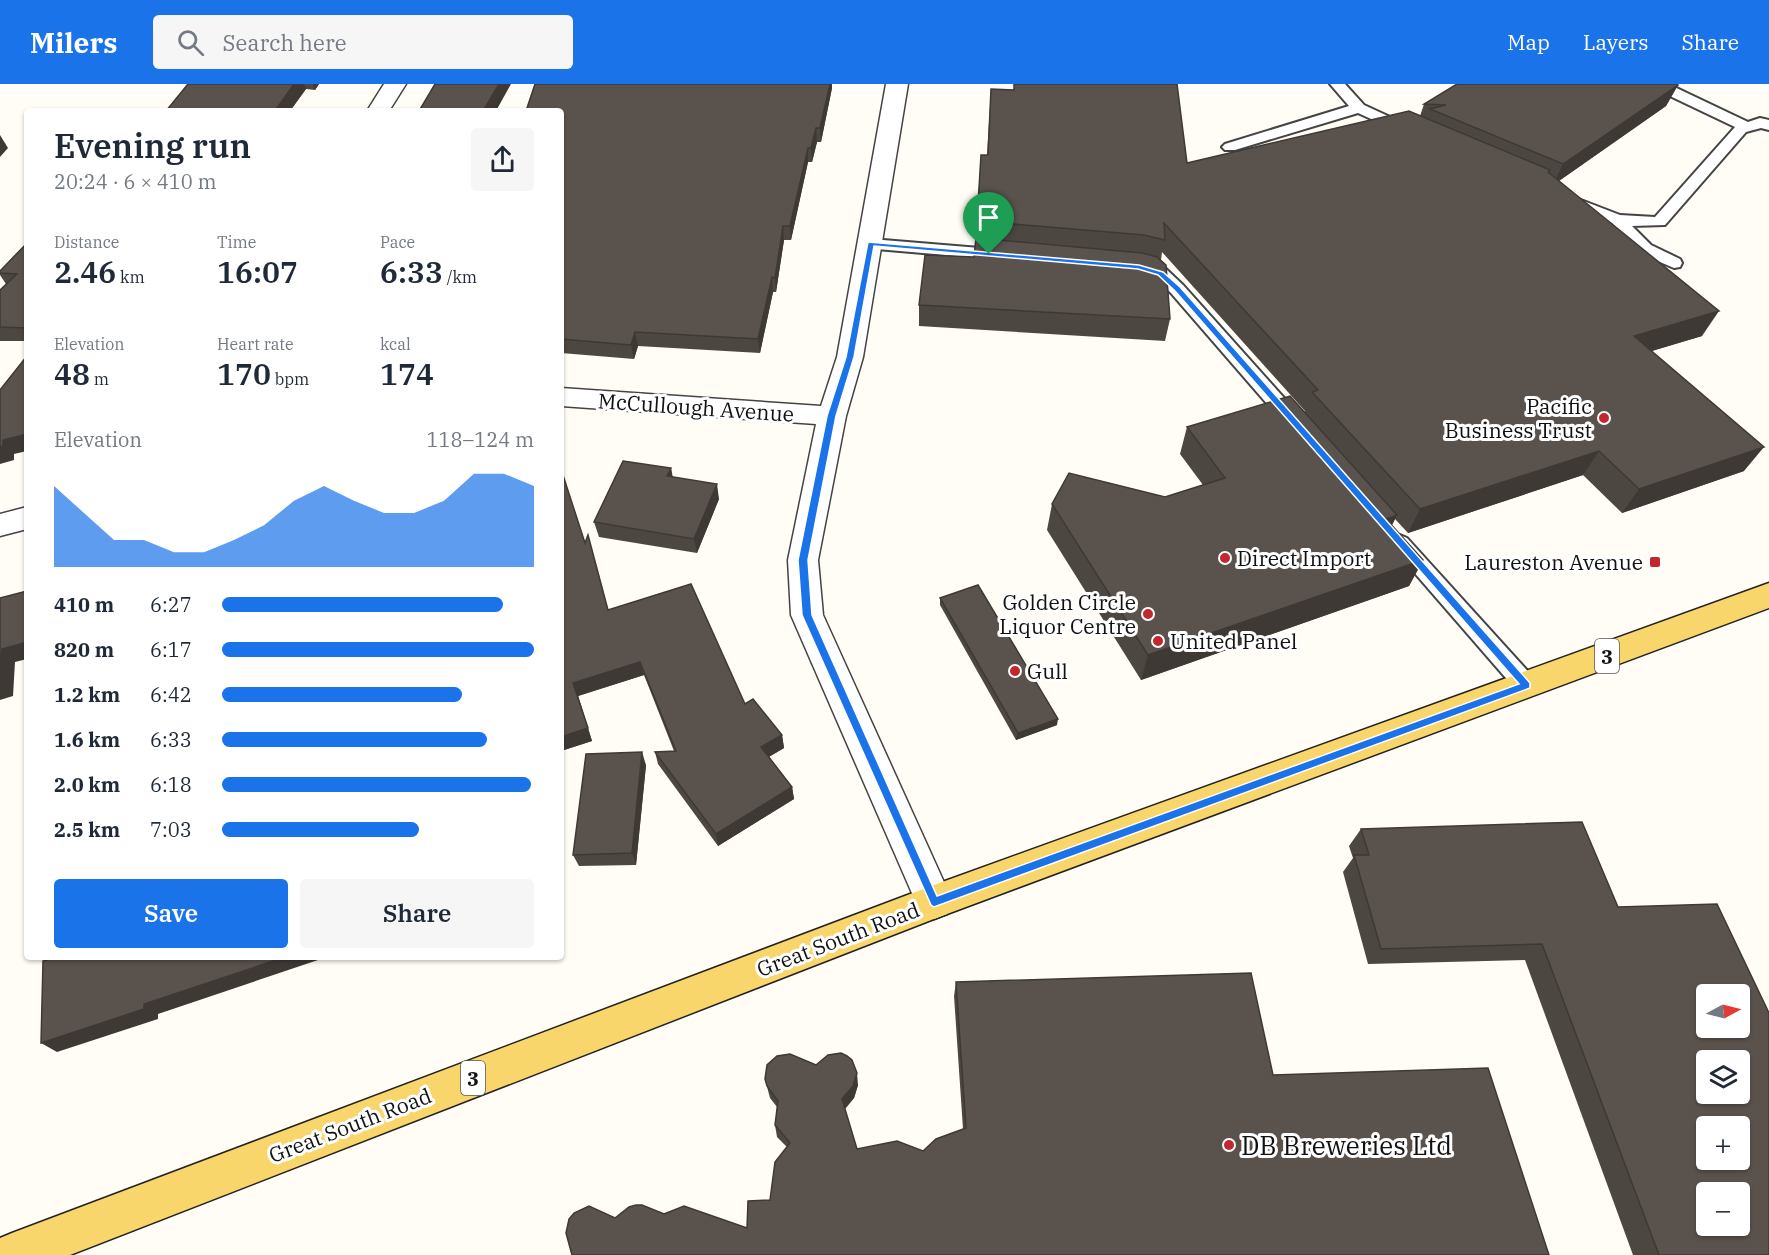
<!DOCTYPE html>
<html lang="en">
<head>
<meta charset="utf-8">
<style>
  :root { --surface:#fff; --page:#f6f6f7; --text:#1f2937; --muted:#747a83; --accent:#1a73e8 }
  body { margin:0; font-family:"IBM Plex Serif",serif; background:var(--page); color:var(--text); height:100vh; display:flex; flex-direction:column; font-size:22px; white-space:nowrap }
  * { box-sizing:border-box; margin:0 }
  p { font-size:20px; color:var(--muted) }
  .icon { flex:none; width:33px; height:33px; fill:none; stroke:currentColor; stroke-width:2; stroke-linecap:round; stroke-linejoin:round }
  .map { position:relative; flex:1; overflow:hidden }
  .panel { position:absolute; left:24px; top:24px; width:540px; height:852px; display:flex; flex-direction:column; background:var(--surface); border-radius:6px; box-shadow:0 2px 4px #0004 }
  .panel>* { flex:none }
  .needle { width:39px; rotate:83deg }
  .controls { position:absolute; left:1696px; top:900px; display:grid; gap:12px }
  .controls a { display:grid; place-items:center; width:54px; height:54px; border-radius:6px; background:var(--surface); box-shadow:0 2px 4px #0004; font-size:30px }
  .pin { position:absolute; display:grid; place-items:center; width:51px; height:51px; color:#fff; margin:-62px -26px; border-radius:50% 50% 50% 0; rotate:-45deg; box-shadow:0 0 6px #0007 }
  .pin .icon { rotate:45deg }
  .round { display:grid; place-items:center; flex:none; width:63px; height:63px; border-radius:6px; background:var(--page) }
  .summary { display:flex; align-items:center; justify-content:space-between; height:102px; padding:0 30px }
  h1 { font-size:33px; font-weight:600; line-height:45px }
  .figures { display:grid; grid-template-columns:repeat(3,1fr); gap:9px; height:102px; padding:6px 30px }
  .figures div { display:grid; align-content:center }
  .figures b { font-size:30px; font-weight:600 }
  .figures small { font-size:16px; font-weight:400 }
  .figures p { font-size:16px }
  .chart { height:168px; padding:12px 30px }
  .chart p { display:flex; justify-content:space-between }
  .chart svg { width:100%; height:108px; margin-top:6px; fill:var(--accent); opacity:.7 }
  .primary-button { display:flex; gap:12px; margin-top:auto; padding:12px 30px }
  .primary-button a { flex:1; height:69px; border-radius:6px; background:var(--accent); color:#fff; font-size:24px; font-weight:600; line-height:69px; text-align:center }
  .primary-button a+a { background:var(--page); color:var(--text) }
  ul { padding:0 30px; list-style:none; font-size:20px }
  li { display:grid; grid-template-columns:96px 72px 1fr; align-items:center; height:45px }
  li i { height:15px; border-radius:8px; background:var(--accent) }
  header { display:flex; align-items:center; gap:36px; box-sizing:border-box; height:84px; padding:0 30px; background:var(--accent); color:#fff }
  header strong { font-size:28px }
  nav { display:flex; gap:33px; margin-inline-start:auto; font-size:21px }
  .search { width:420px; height:54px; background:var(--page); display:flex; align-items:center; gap:15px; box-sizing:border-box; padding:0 21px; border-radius:6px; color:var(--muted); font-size:22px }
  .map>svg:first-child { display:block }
</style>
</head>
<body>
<header>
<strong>Milers</strong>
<div class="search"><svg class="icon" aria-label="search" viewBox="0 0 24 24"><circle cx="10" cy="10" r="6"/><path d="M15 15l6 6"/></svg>Search here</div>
<nav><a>Map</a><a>Layers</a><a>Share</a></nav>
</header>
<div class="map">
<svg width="1769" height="1171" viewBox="0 0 1769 1171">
  <rect width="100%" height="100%" fill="#fffdf5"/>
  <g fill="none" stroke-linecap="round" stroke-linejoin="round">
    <g stroke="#444" stroke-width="4">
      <g id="service">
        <path d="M1330 0H1345L1364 21 1414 44 1417 47 1414 50H1404L1358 29 1235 66H1225L1222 63 1225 60 1349 22Z"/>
        <path d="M1649 0H1668L1748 38 1760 34 1769 36V46L1761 44 1746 48 1665 141 1632 142 1651 161 1680 175 1682 179 1680 183 1674 184 1639 169 1612 139 1562 119 1560 116 1568 111 1620 131 1655 133 1735 43 1651 3Z"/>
        <path d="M871 155 1004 166 1010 167 1012 171 1010 175 1004 176 865 164 863 160Z"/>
        <path d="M1141 178 1166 185 1183 201 1302 334 1305 339 1302 344 1295 346 1288 344 1171 209 1154 193 1135 187 1132 183 1135 179Z"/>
        <path d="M1400 451 1407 454 1534 594 1537 601 1534 608 1526 610 1518 608 1393 464 1390 459 1393 454Z"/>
      </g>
    </g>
    <g stroke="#444" stroke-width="3">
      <g id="minor">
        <path d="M384 0H406L389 27H367Z"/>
        <path d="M886 0H908L863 273 846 332 818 476 823 531 953 818 947 830 934 835 921 830 791 531 788 476 816 340 561 322V304L821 322 837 273Z"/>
        <path d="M27 423V445L0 452V430Z"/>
      </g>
    </g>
    <g stroke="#222" stroke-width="3">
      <path id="primary" d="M1769 499V524L939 833 70 1171H0V1154L12 1149 934 801Z"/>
    </g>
    <use href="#service" fill="#fff" fill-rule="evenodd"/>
    <use href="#minor" fill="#fff" fill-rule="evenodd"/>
    <use href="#primary" fill="#f9d66b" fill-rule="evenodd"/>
  </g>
  <g fill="#4d4742">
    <path d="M188 0H319L315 6 306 5 290 27H166Z"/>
    <path d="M535 0H832V4L821 58H817L812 78H808L791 156H784L776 208H773L760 269 638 262 634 275 561 269V27Z"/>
    <path d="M1678 1 1666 22 1559 97 1702 252 1651 267 1744 387 1622 429 1583 391 1408 449 1395 435 1392 441 1423 476 1409 502 1141 596 1047 446 1052 420 1165 413 1203 401 1180 370 1187 343 1305 328V327L1162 168 1161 176 1170 235 1165 257 919 242V221L974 173 981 71H987L991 5 1013 6 1187 79 1420 32 1424 20Z"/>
    <path d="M27 159V257H0V206L6 200 0 191V187Z"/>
    <path d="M671 384 672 393 719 415 697 469 599 453 594 438Z"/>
    <path d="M588 451 608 526 745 620 782 651 784 664 769 673 792 703 794 715 718 762 658 680 655 668 674 667 644 591 578 612 592 657 561 667 585 459Z"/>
    <path d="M940 514 1057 641 1016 656 940 521Z"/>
    <path d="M646 681 636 781 579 782 573 771Z"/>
    <path d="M1361 745 1618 823 1769 1171H1633L1525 876 1368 880 1343 788 1353 774 1349 762Z"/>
    <path d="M956 898 1273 991 1549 1171H572L615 1134 664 1130 747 1144 770 1116 787 1063 777 1053 775 1041 777 1023 770 1014 765 995 858 1001 854 1014 845 1025 857 1065 923 1067 963 1045 954 912Z"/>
  </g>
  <g fill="#3f3936">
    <path d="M294 0H304L306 5 290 27H275Z"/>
    <path d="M313 0H319L315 6Z"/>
    <path d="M499 0H511L496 27H483Z"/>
    <path d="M830 0H832V4L821 58 820 44Z"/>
    <path d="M1678 1 1666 22 1553 101 1563 80Z"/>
    <path d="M816 44 817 58 812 78 811 64Z"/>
    <path d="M0 51 8 64 0 73Z"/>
    <path d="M808 64V78L791 156 790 142Z"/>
    <path d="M783 142 784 156 776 208 775 194Z"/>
    <path d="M772 193 773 208 760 269 758 255Z"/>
    <path d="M1719 227 1702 252 1619 277 1634 252Z"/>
    <path d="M635 248 638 262 634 275 631 261Z"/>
    <path d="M27 350V367L14 370V376L0 380V363L3 356Z"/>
    <path d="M1764 363 1744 387 1622 429 1639 405Z"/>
    <path d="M1599 367 1583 391 1408 449 1420 425Z"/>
    <path d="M671 384 674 399 667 392Z"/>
    <path d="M717 400 719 415 697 469 694 455Z"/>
    <path d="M1397 431 1384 457 1386 435Z"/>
    <path d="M1423 476 1409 502 1141 596 1148 571Z"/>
    <path d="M27 558V575L15 578 13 612 0 616V593L2 565Z"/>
    <path d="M640 578 644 591 578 612 592 657 561 667V653L573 599Z"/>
    <path d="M1058 635 1057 641 1016 656 1018 649Z"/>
    <path d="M782 651 784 664 763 676 761 663Z"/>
    <path d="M642 668 646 681 636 781 632 769Z"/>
    <path d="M792 703 794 715 718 762 716 750Z"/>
    <path d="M285 873H327L158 930V935L57 968 41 959 144 920Z"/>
    <path d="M857 989 858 1001 854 1014 843 1027 842 1015Z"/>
  </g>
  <g fill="#5a524d" stroke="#3f3936" stroke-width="1.5" fill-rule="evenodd">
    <path d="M188 0H294L275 27H166Z"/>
    <path d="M435 0H499L483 27H419Z"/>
    <path d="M535 0H830L820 44H816L811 64H808L790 142H783L775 194 772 193 758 255 635 248 631 261 561 255V27H526Z"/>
    <path d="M1014 0H1177L1187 79 1409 27 1550 86 1548 88 1719 227 1634 252 1764 363 1639 405 1599 367 1420 425 1312 308 1318 306 1164 139 1165 156 1144 151 977 137 981 71H988L991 5 1014 6Z"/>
    <path d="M1457 0H1676L1678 1 1563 80 1430 25 1446 21 1424 20Z"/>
    <path d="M976 154 1142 169 1157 173 1166 181 1170 235 919 221 925 171 974 173Z"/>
    <path d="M27 159V244L0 243V206L17 190 0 189V187Z"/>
    <path d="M27 272V350L3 356V362L0 363V306Z"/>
    <path d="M1290 312 1397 431 1386 435 1423 476 1148 571 1052 420 1069 389 1165 413 1225 394 1187 343Z"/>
    <path d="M623 377 671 384 667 392 717 400 694 455 594 438Z"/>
    <path d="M561 385 585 459 588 451 608 526 691 500 745 620 753 615 782 651 761 663 792 703 716 750 655 668 676 667 640 578 573 599 588 644 561 653Z"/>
    <path d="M27 500V558L2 565 0 593V514L27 507Z"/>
    <path d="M978 501 1058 635 1018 649 940 514Z"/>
    <path d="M642 668 632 769 573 771 586 670Z"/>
    <path d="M1582 738 1618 823 1717 820 1769 929V1171H1659L1542 860 1381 865 1354 771H1369L1361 745ZM1707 910H1740V944H1707ZM1707 976H1740V1010H1707ZM1707 1042H1740V1076H1707ZM1707 1108H1740V1142H1707Z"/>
    <path d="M57 873H285L144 920V925L41 959 43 877Z"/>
    <path d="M1251 889 1273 991 1488 984 1549 1171H572L566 1149 569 1135 574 1129 589 1122 615 1134 629 1123 636 1121H642L664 1130 684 1122 747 1144 748 1117 770 1116 775 1078 790 1059 775 1041 778 1017 767 1002 765 995 767 981 777 972 790 970 816 981 828 971 841 969 847 972 852 976 857 989 853 1002 842 1015 857 1065 897 1057 923 1067 936 1055 966 1044 956 898Z"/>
  </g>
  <path fill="#1a73e8" stroke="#fff" stroke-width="1.5" fill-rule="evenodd" d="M868 158 1139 181 1163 188 1180 203 1530 599V604L934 823 931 821 802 531 798 476 827 332 846 273ZM874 162 1138 185 1158 191 1175 207 1519 600 937 812 812 531 808 476 836 332 854 273Z"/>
  <g fill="#c4262e" stroke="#fff" stroke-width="2">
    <circle cx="1604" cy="334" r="6"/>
    <circle cx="1225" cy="474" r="6"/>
    <rect x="1649" y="472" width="12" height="12" rx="3"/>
    <circle cx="1148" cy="530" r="6"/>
    <circle cx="1158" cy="557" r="6"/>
    <circle cx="1015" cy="587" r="6"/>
    <circle cx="1229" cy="1061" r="6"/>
  </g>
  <g text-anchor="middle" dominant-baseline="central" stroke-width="6" stroke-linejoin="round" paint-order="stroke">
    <g fill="#fff" stroke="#585858" stroke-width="1.5">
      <rect x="1595" y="555" width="24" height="34" rx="4.5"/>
      <rect x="461" y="977" width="24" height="34" rx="4.5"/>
    </g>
    <g font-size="20" font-weight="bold" fill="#111">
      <text x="1607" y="572">3</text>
      <text x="473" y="994">3</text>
    </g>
    <g font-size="21" fill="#111" stroke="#fff" text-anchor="end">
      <text x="1592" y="322">Pacific<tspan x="1592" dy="24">Business Trust</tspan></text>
      <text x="1237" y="474" text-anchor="start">Direct Import</text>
      <text x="1643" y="478">Laureston Avenue</text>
      <text x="1136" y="518">Golden Circle<tspan x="1136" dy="24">Liquor Centre</tspan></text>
      <text x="1170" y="557" text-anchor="start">United Panel</text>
      <text x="1027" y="587" text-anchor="start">Gull</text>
    </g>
    <g font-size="21" fill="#111" stroke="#fff">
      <text transform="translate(696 323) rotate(4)">McCullough Avenue</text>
      <text transform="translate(838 855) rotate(-21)">Great South Road</text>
      <text transform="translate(350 1041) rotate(-21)">Great South Road</text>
    </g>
    <g font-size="26" fill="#111" stroke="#fff" text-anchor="start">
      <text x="1241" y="1061">DB Breweries Ltd</text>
    </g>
  </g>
</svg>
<div class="controls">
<a><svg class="needle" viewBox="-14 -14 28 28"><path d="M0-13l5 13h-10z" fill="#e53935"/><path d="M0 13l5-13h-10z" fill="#747a83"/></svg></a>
<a><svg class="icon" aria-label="layers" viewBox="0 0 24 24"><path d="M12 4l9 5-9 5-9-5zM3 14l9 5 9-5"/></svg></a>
<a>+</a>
<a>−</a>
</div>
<div class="pin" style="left:989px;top:170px;background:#1e9e55"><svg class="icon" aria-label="arrive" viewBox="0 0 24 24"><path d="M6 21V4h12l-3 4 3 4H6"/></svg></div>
<section class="panel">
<div class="summary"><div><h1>Evening run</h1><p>20:24 · 6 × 410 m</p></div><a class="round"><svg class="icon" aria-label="share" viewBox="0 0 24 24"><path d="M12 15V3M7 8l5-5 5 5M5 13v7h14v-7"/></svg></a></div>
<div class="figures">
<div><p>Distance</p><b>2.46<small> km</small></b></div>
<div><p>Time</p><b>16:07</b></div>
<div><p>Pace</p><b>6:33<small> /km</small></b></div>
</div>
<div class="figures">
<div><p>Elevation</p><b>48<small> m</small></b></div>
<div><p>Heart rate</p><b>170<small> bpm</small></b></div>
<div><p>kcal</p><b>174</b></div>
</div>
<div class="chart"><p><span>Elevation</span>118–124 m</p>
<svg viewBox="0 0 160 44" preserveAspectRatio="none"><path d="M0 44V11L10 22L20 33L30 33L40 38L50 38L60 33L70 27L80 17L90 11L100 17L110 22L120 22L130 17L140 6L150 6L160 11V44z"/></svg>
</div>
<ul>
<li><b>410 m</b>6:27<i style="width:90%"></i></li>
<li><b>820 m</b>6:17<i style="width:100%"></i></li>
<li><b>1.2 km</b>6:42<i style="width:77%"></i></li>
<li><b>1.6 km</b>6:33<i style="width:85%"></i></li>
<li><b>2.0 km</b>6:18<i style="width:99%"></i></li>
<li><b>2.5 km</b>7:03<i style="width:63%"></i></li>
</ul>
<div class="primary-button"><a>Save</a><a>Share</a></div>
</section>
</div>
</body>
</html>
